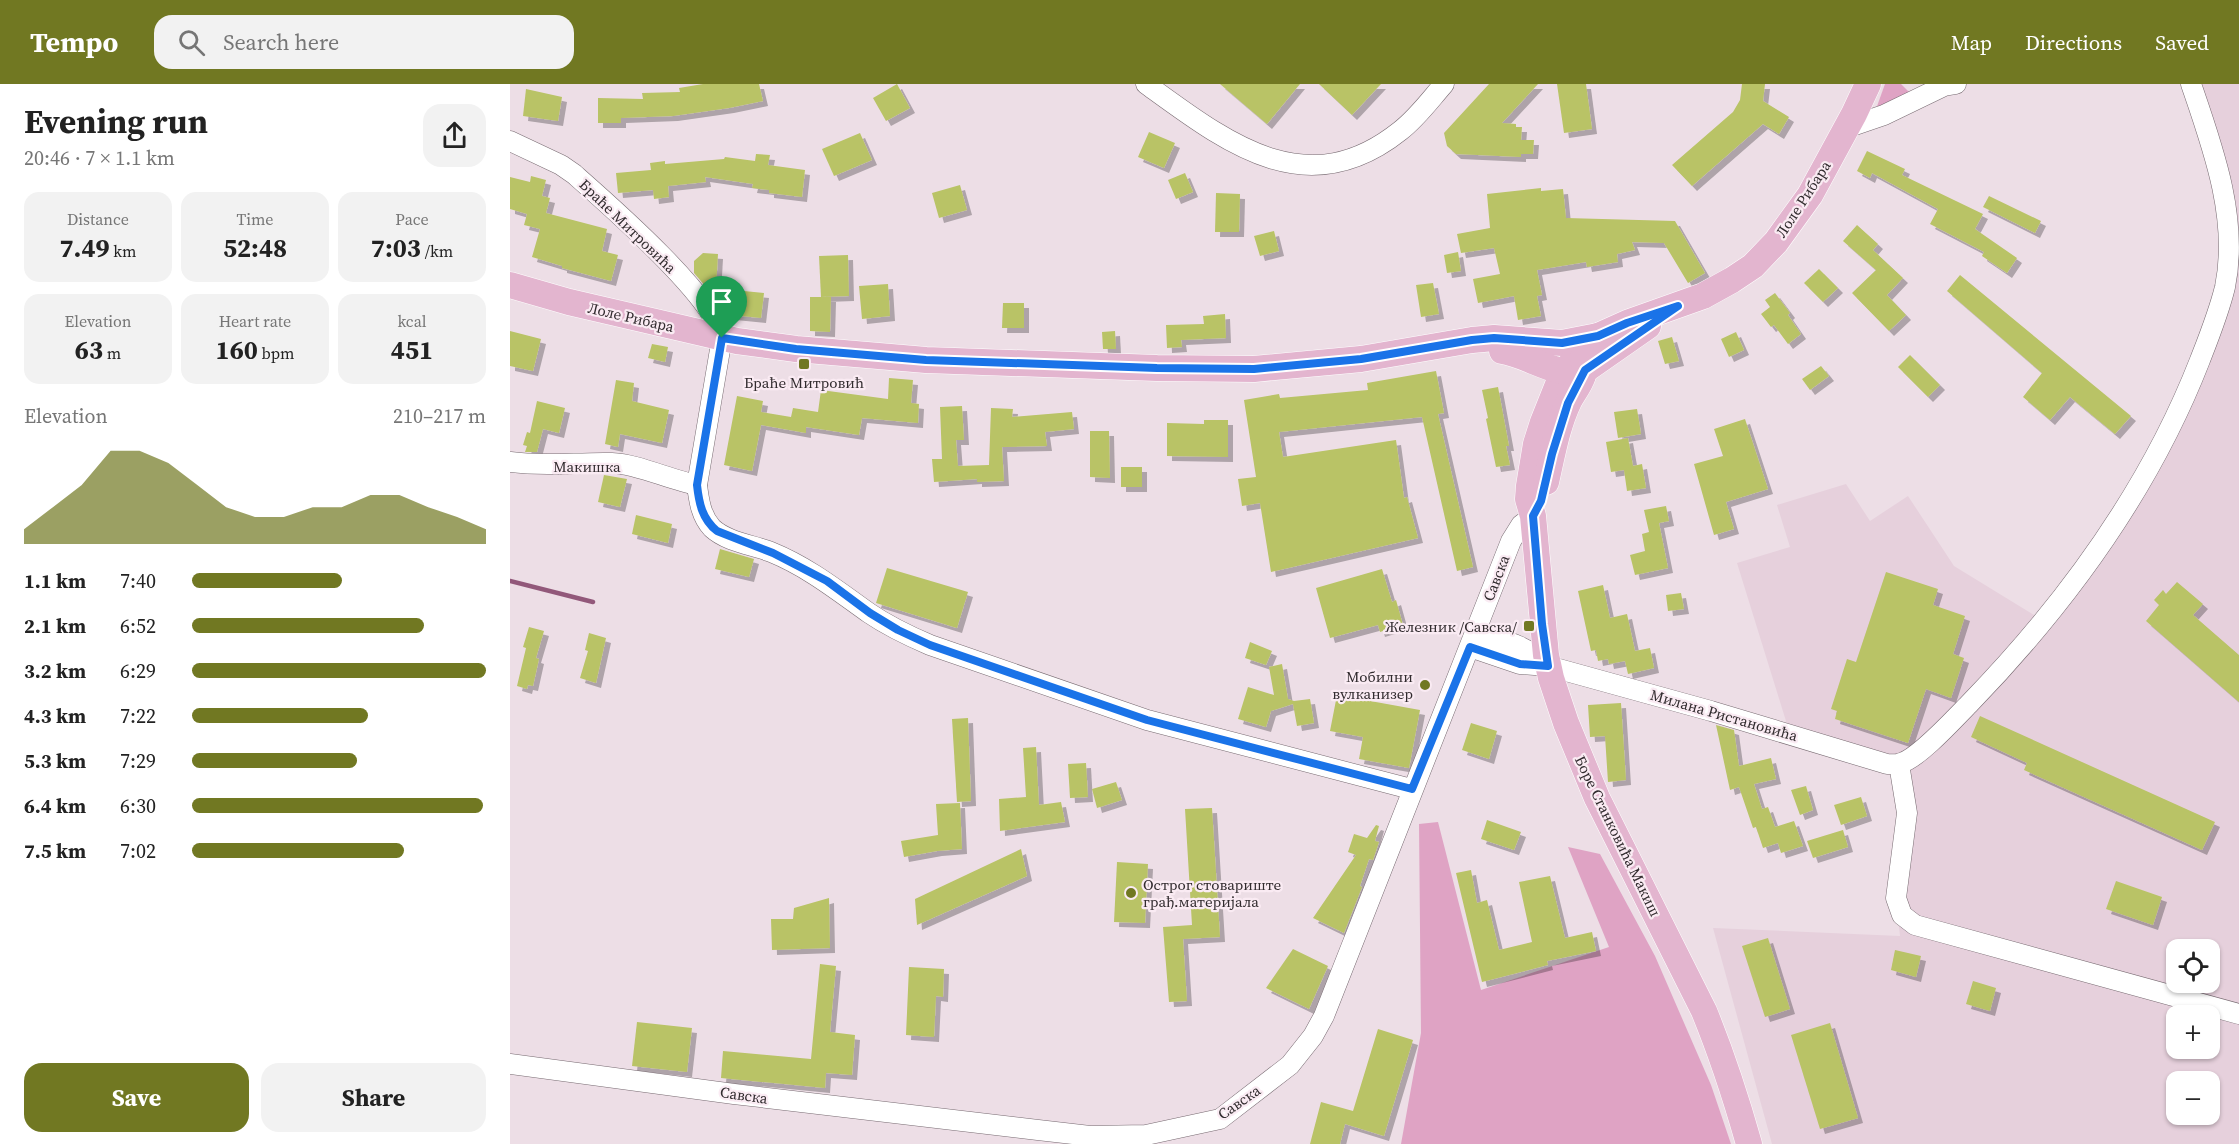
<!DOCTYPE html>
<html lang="en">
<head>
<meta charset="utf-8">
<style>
  :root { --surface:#fff; --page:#f2f2f2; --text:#222; --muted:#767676; --accent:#717822 }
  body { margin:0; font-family:"Source Serif 4",serif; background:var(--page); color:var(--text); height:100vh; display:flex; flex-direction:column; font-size:22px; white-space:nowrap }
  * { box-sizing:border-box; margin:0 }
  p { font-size:20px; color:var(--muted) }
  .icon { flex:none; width:33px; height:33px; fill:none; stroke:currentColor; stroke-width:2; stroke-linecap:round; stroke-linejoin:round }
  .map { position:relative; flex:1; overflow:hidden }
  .panel { display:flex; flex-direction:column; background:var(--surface); width:510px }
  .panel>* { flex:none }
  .tools { position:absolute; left:1656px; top:855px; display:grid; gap:12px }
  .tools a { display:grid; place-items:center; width:54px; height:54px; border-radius:12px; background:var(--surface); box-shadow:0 2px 4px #0004; font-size:30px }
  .pin { position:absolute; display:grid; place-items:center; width:51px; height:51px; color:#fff; margin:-62px -26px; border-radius:50% 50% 50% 0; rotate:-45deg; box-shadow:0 0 6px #0007 }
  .pin .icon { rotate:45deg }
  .round { display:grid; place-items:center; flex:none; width:63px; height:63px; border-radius:18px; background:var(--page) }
  .headline { display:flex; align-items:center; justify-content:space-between; height:102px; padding:0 24px }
  h1 { font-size:33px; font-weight:700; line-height:45px }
  .stats { display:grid; grid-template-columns:repeat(3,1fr); gap:9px; height:102px; padding:6px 24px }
  .stats div { display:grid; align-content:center; border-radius:15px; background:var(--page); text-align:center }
  .stats b { font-size:26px; font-weight:700 }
  .stats small { font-size:16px; font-weight:400 }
  .stats p { font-size:16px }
  .chart { height:168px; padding:12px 24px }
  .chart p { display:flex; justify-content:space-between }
  .chart svg { width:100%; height:108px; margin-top:6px; fill:var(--accent); opacity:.7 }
  .action { display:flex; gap:12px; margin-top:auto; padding:12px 24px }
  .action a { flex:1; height:69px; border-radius:18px; background:var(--accent); color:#fff; font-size:24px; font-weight:700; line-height:69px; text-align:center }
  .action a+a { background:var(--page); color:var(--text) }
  ul { padding:0 24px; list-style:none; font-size:20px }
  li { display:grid; grid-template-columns:96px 72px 1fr; align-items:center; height:45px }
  li i { height:15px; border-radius:8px; background:var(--accent) }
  header { display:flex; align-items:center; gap:36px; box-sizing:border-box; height:84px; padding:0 30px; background:var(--accent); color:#fff }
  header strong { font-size:28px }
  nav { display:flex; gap:33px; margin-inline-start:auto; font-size:21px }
  .search { width:420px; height:54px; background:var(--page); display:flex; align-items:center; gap:15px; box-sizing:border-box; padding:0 21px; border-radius:18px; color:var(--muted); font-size:22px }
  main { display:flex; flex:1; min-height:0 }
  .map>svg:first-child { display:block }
</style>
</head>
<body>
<header>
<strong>Tempo</strong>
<div class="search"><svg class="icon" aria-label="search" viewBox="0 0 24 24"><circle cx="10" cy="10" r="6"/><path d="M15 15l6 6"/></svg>Search here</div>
<nav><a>Map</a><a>Directions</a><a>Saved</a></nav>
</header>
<main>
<section class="panel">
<div class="headline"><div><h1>Evening run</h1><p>20:46 · 7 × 1.1 km</p></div><a class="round"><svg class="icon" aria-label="share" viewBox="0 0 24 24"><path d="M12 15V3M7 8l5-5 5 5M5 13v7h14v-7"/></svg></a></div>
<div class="stats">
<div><p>Distance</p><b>7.49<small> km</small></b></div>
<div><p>Time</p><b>52:48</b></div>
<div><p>Pace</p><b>7:03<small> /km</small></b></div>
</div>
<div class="stats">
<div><p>Elevation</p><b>63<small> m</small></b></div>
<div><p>Heart rate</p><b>160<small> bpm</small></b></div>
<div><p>kcal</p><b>451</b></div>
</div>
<div class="chart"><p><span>Elevation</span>210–217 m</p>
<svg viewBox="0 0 160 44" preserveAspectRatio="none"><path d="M0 44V38L10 29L20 20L30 6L40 6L50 11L60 20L70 29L80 33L90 33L100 29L110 29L120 24L130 24L140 29L150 33L160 38V44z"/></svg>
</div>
<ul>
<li><b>1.1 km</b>7:40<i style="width:51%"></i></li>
<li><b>2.1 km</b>6:52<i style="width:79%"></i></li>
<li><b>3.2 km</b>6:29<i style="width:100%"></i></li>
<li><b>4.3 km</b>7:22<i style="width:60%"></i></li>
<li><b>5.3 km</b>7:29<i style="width:56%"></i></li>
<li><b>6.4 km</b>6:30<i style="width:99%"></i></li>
<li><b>7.5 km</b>7:02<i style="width:72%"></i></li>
</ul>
<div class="action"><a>Save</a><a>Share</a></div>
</section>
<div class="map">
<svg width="1729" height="1060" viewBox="0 0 1729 1060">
  <defs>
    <filter id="shadow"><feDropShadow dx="5" dy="5" stdDeviation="0" flood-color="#0004"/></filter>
  </defs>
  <rect width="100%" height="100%" fill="#eddee6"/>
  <path fill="#e6d0dc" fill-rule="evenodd" d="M1681 0H1729V1060H1262L1203 844 1390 852 1386 814 1389 680 1280 650 1227 479 1280 463 1267 421 1336 400 1360 437 1398 412 1444 482 1534 537 1675 315 1720 158ZM1666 866H1700V898H1666ZM1666 932H1700V964H1666ZM1666 998H1700V1030H1666Z"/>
  <g fill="#dfa3c4">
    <path d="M1375 0H1391L1402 11 1366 25Z"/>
    <path d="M928 738 971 906 1099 863 1058 763 1090 770 1145 872 1201 1001 1221 1060H891L911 949 909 740Z"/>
  </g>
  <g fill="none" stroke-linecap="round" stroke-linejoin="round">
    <path stroke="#92587a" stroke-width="4.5" d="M0 497 83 518"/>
  </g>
  <g fill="#b9c366" filter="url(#shadow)">
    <path d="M193 0H249L253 17 219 24 163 32 111 34V39H88V14L133 15 132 9 170 8 169 4Z"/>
    <path d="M387 0 400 24 376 37 363 14Z"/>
    <path d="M710 0H790L757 40Z"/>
    <path d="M809 0H871L842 31Z"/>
    <path d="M979 0H1028L992 39 1006 40V43H1012L1011 56H1024L1023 70H1011V73L946 70 937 62 934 49Z"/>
    <path d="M1047 0H1076L1082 45 1054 49Z"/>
    <path d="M1232 0H1255L1253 17 1279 33 1269 50 1253 40 1182 102 1162 81 1223 28 1230 16Z"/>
    <path d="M16 5 52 13 48 37 13 32Z"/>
    <path d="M639 48 665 59 654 84 628 73Z"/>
    <path d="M350 49 362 76 324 92 312 65Z"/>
    <path d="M1357 67 1395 85 1392 91 1473 130 1465 145 1507 174 1497 189 1472 172 1474 168 1420 140 1428 125 1362 89 1360 94 1347 87Z"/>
    <path d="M246 70 260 71 258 81 295 86 292 113 259 109V106L242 104 243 100 195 93 196 98 158 102 159 113 144 115 143 106 108 109 106 89 141 86 140 79 155 77V80L214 75 215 73 245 77Z"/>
    <path d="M675 89 683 108 666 115 658 96Z"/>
    <path d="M21 92 36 96 32 112 40 114 36 129 97 145 92 167 108 171 101 197 52 184V182L22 173 30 145 14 141 17 130 0 125V93L20 98Z"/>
    <path d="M450 101 457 126 429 134 422 109Z"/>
    <path d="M1031 104V107L1053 105 1056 134 1165 137 1195 189 1178 199 1154 159 1122 158 1125 166 1107 170 1108 178 1077 183 1076 178 1027 186 1032 211 1027 212 1031 232 1008 236 1004 212 968 219 963 195 990 190 984 164 951 169 947 150 980 144 977 110Z"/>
    <path d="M706 109 730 110 729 148H705Z"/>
    <path d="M1479 112 1531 137 1525 149 1473 123Z"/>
    <path d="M1347 141 1368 160 1363 166 1393 194 1377 211 1396 231 1379 247 1342 209 1366 186 1333 157Z"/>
    <path d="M764 147 769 167 750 172 744 152Z"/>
    <path d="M948 168 951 187 937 189 934 171Z"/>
    <path d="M193 169 208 170 206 204 196 203 184 189V177Z"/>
    <path d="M338 171 339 212 311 213 309 172Z"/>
    <path d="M1309 185 1328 204 1313 218 1294 199Z"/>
    <path d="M1450 191 1621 332 1605 350 1560 313 1540 336 1513 313 1532 289 1437 207Z"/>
    <path d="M923 199 929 230 911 233 906 201Z"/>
    <path d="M378 200 380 232 352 235 349 202Z"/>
    <path d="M224 206 254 209 251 234 221 231Z"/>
    <path d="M1265 209 1280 229 1278 231 1291 250 1278 260 1264 241 1261 243 1251 230 1260 223 1255 216Z"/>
    <path d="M300 213H321L320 248 300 247Z"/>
    <path d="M493 219H514V244H492Z"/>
    <path d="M715 230 716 254 671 256 672 263 657 264 656 241 694 240 693 232Z"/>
    <path d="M0 247 31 255 23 287 0 282Z"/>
    <path d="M605 247 606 265H593L592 248Z"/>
    <path d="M1226 248 1234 266 1219 273 1211 255Z"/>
    <path d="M1162 253 1169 277 1155 280 1148 257Z"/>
    <path d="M142 260 158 263 155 278 138 274Z"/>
    <path d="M1400 271 1430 301 1418 313 1388 283Z"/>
    <path d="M1311 282 1319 292 1300 306 1292 295Z"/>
    <path d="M926 287 934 329 928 330 963 483 947 487 912 333 769 348 773 373 886 356 894 414 897 413 908 454 761 488 750 419 732 422 728 395 746 393 734 316 769 310 770 314 858 306 857 299Z"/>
    <path d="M379 294 403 296 401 319 409 320 408 339 352 334 349 351 296 343V349L251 341 242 387 214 381 227 312 253 317 251 328 281 333 283 324 308 328 311 306 378 315Z"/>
    <path d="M106 296 124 299 122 317 159 326 152 359 110 350 108 363 95 360Z"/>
    <path d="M988 303 999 362H996L1000 381 986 383 976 335 978 334 972 306Z"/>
    <path d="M27 317 55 324 49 349 33 345 27 368H15L17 362 13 361 17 348 20 349Z"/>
    <path d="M452 322 454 356H446L448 382 479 381 481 324 503 325 502 333 562 328 564 345 535 348 537 362 492 363 494 397 467 398V395L424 398 422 375H432L430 323Z"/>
    <path d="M1127 325 1131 350 1108 354 1104 328Z"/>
    <path d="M1235 335 1258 405 1216 418 1224 445 1204 451 1184 380 1213 372 1204 345Z"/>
    <path d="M694 336H718V373L657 372V339L694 340Z"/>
    <path d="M580 347H599L600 394 580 393Z"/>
    <path d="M1118 354 1123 382 1132 380 1136 404 1117 407 1114 386 1101 388 1096 358Z"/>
    <rect x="611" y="383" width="21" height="20"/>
    <path d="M94 391 117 395 110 423 88 418Z"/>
    <path d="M1156 422 1159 437 1149 439 1158 484 1125 491 1120 471 1135 467 1132 450 1139 448 1134 426Z"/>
    <path d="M126 431 162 440 158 459 122 450Z"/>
    <path d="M210 465 244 475 239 493 205 485Z"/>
    <path d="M377 484 458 508 447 544 366 519Z"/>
    <path d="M872 485 882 518 886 516 893 541 870 548 868 541 820 554 806 504Z"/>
    <path d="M1376 488 1428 505 1423 521 1455 532 1443 570 1454 574 1441 614 1416 605 1398 659 1325 635 1327 627 1321 625 1337 575 1346 578Z"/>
    <path d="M1667 498 1693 520 1683 531 1729 571V618L1636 537 1649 521 1644 516 1653 506 1656 510Z"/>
    <path d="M1093 501 1100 534 1117 530 1125 567 1140 564 1144 584 1118 590 1115 577 1099 580 1098 575 1088 577 1086 566 1081 567 1068 507Z"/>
    <path d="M1171 509 1174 525 1158 527 1156 511Z"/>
    <path d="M19 543 34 547 26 574 29 575 23 602 18 601 17 605 7 602 16 564 13 563Z"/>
    <path d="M79 549 96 554 86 599 70 594 78 567 75 566Z"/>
    <path d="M740 558 762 567 756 581 735 574Z"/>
    <path d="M772 580 778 615 784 617 800 615 804 639 787 642 783 620 761 627 756 643 728 635 738 603 764 611 759 583Z"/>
    <path d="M827 611 910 626 899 684 849 675 853 653 820 647Z"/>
    <path d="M1111 619 1116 696 1098 698 1095 652 1080 653 1078 621Z"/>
    <path d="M1470 632 1705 738 1692 766 1514 686 1517 679 1461 653Z"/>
    <path d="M458 634 461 717 447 718 442 635Z"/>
    <path d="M961 639 987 647 979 675 952 666Z"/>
    <path d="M1206 641 1224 646 1229 682 1261 674 1266 695 1244 700 1252 725 1258 723 1265 743 1284 737 1293 762 1271 769 1268 759 1253 764 1246 743 1243 744 1229 703 1220 706Z"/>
    <path d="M526 663 529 721 551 718 555 738 490 747 489 715 516 713 513 664Z"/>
    <path d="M576 679 578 713 560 714 558 680Z"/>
    <path d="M606 698 612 716 587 724 582 705Z"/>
    <path d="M1296 702 1303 726 1290 731 1281 706Z"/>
    <path d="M1351 713 1357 732 1331 741 1324 721Z"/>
    <path d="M450 719 452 765 427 767 394 773 391 757 428 751 426 720Z"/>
    <path d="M702 724 710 853 673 855 677 917 659 918 653 843 682 841 675 725Z"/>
    <path d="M977 736 1011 748 1004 766 971 755Z"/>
    <path d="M866 741 869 742 865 757 869 758 863 776 859 775 850 802 852 803 834 849 803 834 846 771 838 768 844 750 857 754Z"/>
    <path d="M1333 746 1338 763 1303 774 1297 757Z"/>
    <path d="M511 765 517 792 407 841 405 815Z"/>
    <path d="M607 778 638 780 635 839 604 838Z"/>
    <path d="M961 786 967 819 977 816 989 866 1022 858 1009 798 1040 792 1055 854 1082 848 1086 867 1037 877 1038 881 972 898 946 789Z"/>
    <path d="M1606 797 1652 813 1643 841 1596 825Z"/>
    <path d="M319 814 320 864 262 866 261 835H283L284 824Z"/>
    <path d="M1258 854 1280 925 1255 933 1232 862Z"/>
    <path d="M783 865 818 882 799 925 756 904Z"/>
    <path d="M1385 866 1411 872 1406 893 1381 886Z"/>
    <path d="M310 880 326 882 320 948 345 951 342 991 316 989 315 1004 211 994 213 967 301 975Z"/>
    <path d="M399 883 434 885 433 913 426 912 424 953 396 951Z"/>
    <path d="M1463 897 1486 904 1480 927 1456 920Z"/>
    <path d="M127 938 182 944 177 988 122 982Z"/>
    <path d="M1320 939 1348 1034 1310 1045 1281 951Z"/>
    <path d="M868 945 903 956 874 1052 835 1040 830 1060H800L811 1018 843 1027Z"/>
  </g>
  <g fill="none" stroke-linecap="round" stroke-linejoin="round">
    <g stroke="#776a71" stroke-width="21">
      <g id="minor">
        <path d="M636 0C716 58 796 122 890 47 907 34 920 16 934 0"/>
        <path d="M1336 44 1374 31 1434 2 1446 0"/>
        <path d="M0 57 51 81 64 90C98 120 205 213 212 254L187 401C189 417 191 432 202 444 217 458 243 461 261 468 298 483 328 507 359 529 378 542 399 552 420 561L637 636 901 705"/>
        <path d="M0 378C34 383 68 378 102 379 128 380 160 396 187 401"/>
        <path d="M966 547C993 556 1017 561 1038 582"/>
        <path d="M960 563 1010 580 1038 582 1201 627 1377 680C1382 680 1387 681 1391 679 1409 674 1445 634 1459 620 1556 520 1639 407 1690 276 1699 253 1709 228 1715 203 1729 135 1703 64 1681 0"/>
        <path d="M1389 680 1397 729 1386 814 1392 831 1405 841 1729 930"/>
        <path d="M0 980 224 1010 528 1046 580 1052 636 1051 710 1035 780 981 803 952 814 932 1001 457 1011 441 1023 432"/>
      </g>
    </g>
    <g stroke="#fff" stroke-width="27">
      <g id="major">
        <path d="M0 201 59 218 227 257 286 265 416 276 647 284 744 285 851 275 962 256 984 254 1052 259 1088 252 1117 239 1193 212 1222 196 1243 182 1266 158 1300 111 1344 30 1358 0"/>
        <path d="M1088 252 1053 288 1033 338 1026 360 1019 402 1018 415 1023 432 1036 571 1041 594 1056 639 1087 714 1194 927C1212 971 1226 1014 1239 1060"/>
        <path d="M992 267C1019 271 1051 296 1075 286L1138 242"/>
        <path d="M1036 398C1042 372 1047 342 1059 317 1066 304 1079 290 1073 274"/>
      </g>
    </g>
    <use href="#minor" stroke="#fff" stroke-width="20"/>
    <use href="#major" stroke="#e3b5cf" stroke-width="26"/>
  </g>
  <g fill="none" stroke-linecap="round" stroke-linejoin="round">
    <g stroke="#fff" stroke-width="12">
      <path id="route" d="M1168 222 1075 286 1058 319 1042 370 1031 417 1023 432 1032 540 1038 582 1010 580 960 563 902 705 637 636 420 561 388 546 360 529 317 497 263 469 207 447C192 435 189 419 187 401L212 254 286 265 416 276 647 284 744 285 851 275 962 256 984 254 1052 259 1088 252 1117 239Z"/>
    </g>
    <use href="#route" stroke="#1a73e8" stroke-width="8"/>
  </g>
  <g fill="#717822" stroke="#faebf3" stroke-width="2">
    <rect x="288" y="274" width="12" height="12" rx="3"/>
    <rect x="1013" y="536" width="12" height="12" rx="3"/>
    <circle cx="915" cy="601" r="6"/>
    <circle cx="621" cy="809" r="6"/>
  </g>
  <g text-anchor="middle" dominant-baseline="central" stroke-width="4.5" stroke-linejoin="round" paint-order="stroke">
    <g font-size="15" fill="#312b2e" stroke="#faebf3">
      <text transform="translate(1293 115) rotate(-57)">Лоле Рибара</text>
      <text transform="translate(118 142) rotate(44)">Браће Митровића</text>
      <text transform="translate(121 233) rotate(13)">Лоле Рибара</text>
      <text x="77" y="382">Макишка</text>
      <text transform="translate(986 494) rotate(-69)">Савска</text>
      <text transform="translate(1214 631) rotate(16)">Милана Ристановића</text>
      <text transform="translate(1108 752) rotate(64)">Боре Станковића Макиш</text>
      <text transform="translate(234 1011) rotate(8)">Савска</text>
      <text transform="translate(729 1018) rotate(-35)">Савска</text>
    </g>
    <g font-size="15" fill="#312b2e" stroke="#faebf3" text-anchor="end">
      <text x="294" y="298" text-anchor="middle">Браће Митровић</text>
      <text x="1007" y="542">Железник /Савска/</text>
      <text x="903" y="592">Мобилни<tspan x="903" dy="17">вулканизер</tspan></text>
      <text x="633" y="800" text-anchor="start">Острог стовариште<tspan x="633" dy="17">грађ.материјала</tspan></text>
    </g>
  </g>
</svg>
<div class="tools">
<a><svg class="icon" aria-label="locate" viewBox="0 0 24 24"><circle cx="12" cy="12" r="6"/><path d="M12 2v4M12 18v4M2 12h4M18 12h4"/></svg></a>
<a>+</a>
<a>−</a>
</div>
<div class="pin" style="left:212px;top:254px;background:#1e9e55"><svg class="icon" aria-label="arrive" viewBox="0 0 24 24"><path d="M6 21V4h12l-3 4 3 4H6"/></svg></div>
</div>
</main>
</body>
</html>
